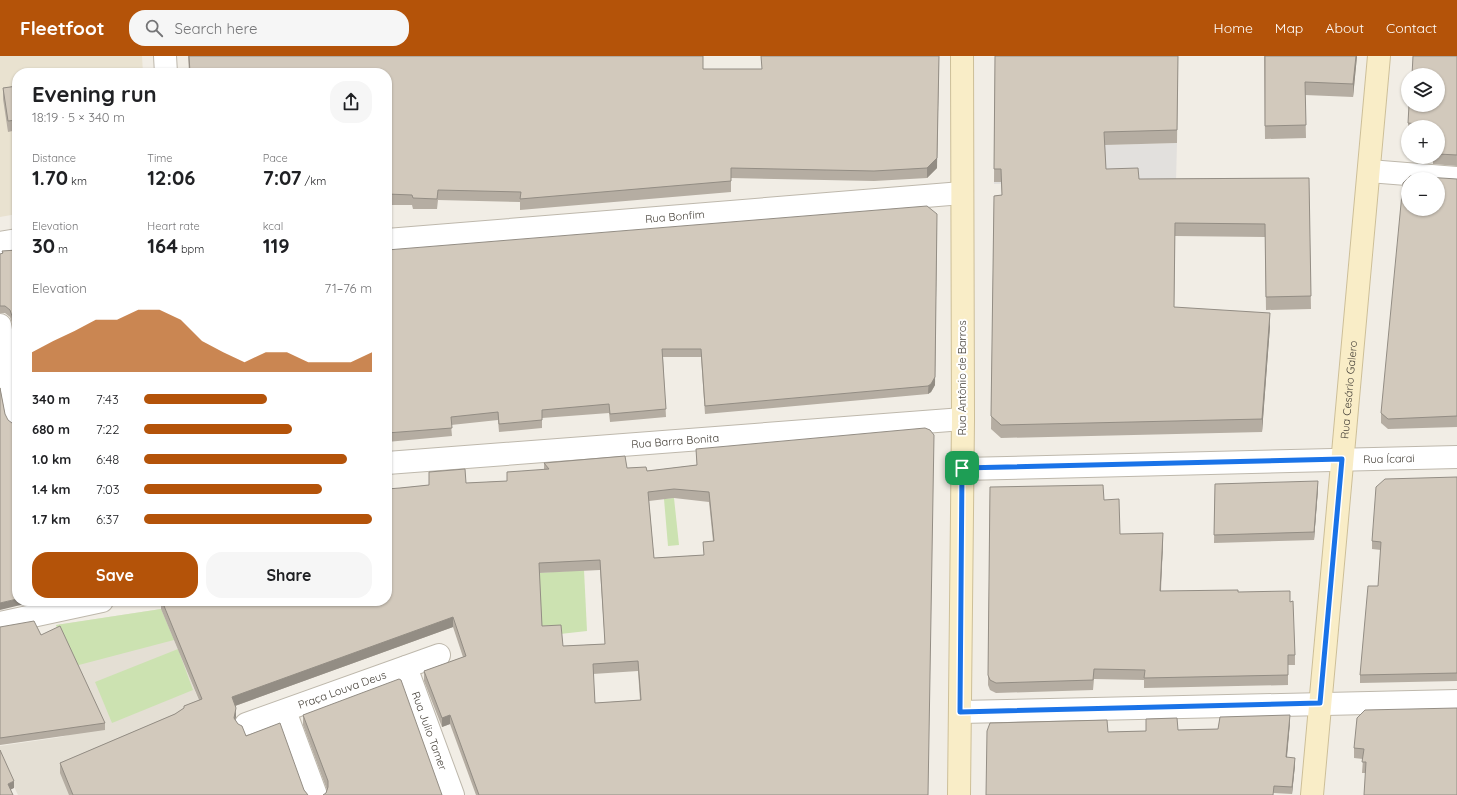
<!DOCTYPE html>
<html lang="en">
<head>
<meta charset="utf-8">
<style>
  :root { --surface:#fff; --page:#f6f6f6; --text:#202124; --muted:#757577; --accent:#b45309 }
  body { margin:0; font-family:Quicksand,sans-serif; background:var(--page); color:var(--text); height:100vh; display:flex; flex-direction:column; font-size:15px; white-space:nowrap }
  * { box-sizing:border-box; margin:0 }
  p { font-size:13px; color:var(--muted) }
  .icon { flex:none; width:22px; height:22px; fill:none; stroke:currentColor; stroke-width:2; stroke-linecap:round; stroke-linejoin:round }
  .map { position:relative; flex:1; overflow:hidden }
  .drawer { position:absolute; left:12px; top:12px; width:380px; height:538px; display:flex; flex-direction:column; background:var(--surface); border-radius:16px; box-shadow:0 1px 3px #0004 }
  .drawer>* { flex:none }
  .buttons { position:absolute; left:1401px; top:12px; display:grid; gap:8px }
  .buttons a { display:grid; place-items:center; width:44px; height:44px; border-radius:50%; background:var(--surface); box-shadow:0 1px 3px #0004; font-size:20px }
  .pin { position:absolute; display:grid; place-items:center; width:34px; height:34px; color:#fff; margin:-17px; border-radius:8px; box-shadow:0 2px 6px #0006 }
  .round { display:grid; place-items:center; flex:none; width:42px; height:42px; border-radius:16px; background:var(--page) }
  .overview { display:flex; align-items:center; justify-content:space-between; height:68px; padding:0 20px }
  h1 { font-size:22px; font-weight:700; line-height:30px }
  .metrics { display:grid; grid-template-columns:repeat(3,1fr); gap:6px; height:68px; padding:4px 20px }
  .metrics div { display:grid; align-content:center }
  .metrics b { font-size:20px; font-weight:700 }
  .metrics small { font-size:11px; font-weight:400 }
  .metrics p { font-size:11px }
  .chart { height:112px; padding:8px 20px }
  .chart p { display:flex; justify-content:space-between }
  .chart svg { width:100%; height:72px; margin-top:4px; fill:var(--accent); opacity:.7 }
  .action { display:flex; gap:8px; margin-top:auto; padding:8px 20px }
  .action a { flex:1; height:46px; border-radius:16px; background:var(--accent); color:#fff; font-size:16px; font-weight:700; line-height:46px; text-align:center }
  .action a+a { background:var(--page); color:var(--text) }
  ul { padding:0 20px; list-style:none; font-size:13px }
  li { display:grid; grid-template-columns:64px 48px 1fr; align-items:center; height:30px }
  li i { height:10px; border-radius:5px; background:var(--accent) }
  header { display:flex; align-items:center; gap:24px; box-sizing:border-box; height:56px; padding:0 20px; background:var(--accent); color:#fff }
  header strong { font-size:19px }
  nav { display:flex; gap:22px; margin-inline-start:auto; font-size:14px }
  .search { width:280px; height:36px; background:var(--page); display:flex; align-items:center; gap:10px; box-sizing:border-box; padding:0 14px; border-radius:16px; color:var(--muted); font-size:15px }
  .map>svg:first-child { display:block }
</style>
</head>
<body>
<header>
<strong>Fleetfoot</strong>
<div class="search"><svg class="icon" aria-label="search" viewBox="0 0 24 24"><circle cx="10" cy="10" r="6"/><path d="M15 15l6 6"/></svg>Search here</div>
<nav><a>Home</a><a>Map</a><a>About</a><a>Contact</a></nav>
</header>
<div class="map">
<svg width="1457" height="739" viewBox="0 0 1457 739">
  <rect width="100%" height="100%" fill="#f1ede5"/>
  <path fill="#e4dfd4" d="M161 553 238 739H18L0 701V690L61 681 103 669 56 569Z"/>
  <path fill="#e9e2d0" d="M0 0H142L143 17H17V158L0 161Z"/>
  <g fill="#cce2b1">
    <path d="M674 442 679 489 668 490 664 443Z"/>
    <path d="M584 514 587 575 542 580 538 517Z"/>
    <path d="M161 553 174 584 75 610 56 569Z"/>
    <path d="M178 593 193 634 112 667 95 626Z"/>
  </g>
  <path fill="#e2e0dd" d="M1177 87 1176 125 994 128V110L1104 89Z"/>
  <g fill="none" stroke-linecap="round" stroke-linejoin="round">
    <g stroke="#beb8ac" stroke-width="24">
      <g id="street">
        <path d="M165 0 166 17"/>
        <path d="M1369 115 1457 122"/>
        <path id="s1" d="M387 184 962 137"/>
        <path d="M0 187 17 184"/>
        <path d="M0 269 17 363"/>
        <path id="s2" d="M387 407 963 363"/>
        <path id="s3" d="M962 413 1457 401"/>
        <path d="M0 567 102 545"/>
        <path id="s4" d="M406 611 453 739"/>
        <path d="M285 655 316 739"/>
        <path d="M960 656 1457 645"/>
        <path id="s5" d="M246 668 439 599"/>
      </g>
    </g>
    <g stroke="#cdbf98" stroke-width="24">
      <g id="secondary">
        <path d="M959 739 963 363 962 0"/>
        <path id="s6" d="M1312 739 1379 0"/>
      </g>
    </g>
    <use href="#street" stroke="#fff" stroke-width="22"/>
    <use href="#secondary" stroke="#f9edc7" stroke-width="22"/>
  </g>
  <g fill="#b5ada2" fill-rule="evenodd">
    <path d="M188 0H703V13L937 112 927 122 874 125 731 122V136L520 154V146L438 144 437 153H413L412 149H387V17H189Z"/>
    <path d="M995 0H1178L1177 87 1105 89 1106 113 1139 123 1309 122 1311 253 1266 254 1265 181 1175 180 1174 251 1270 270 1262 376 1001 382 991 373 994 140 1002 139 1001 126H994Z"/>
    <path d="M1264 0H1357L1353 41 1305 39 1306 82 1265 83Z"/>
    <path d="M1457 0V110L1433 108V105L1414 103V101H1438V71H1408V78V67Z"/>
    <path d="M17 30V74L8 76 3 43V32Z"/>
    <path d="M1457 123V371L1388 373 1381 367V357Z"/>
    <path d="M17 194V293L12 267 10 261 5 257H0V198L2 197V195Z"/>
    <path d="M387 194 935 329 931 336 928 338 705 358 701 301H663L666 361 610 366 609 357 542 362V372L499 376 498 364 451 369 452 380 387 386Z"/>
    <path d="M696 393 928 739H476L450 668 442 671 424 625V615L463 601 453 571 235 650V664L246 680 304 734 308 739H69L60 717V707L175 658 184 652V650L199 644 161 553V545H387L400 432 429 429V416L466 427 507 425V416L544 414V407L627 412 647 415 697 409ZM674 442 709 446 713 485 703 486 704 499 654 502 649 445ZM600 514 605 588 563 590 542 570 539 517ZM638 615 640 644 595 647 593 618Z"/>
    <path d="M1457 421V625L1360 627V619L1378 530 1381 494 1372 493V485Z"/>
    <path d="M1215 428 1318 433 1314 484 1214 487Z"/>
    <path d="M990 431 1120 478 1163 487 1161 535 1238 536 1290 546 1295 599V609H1288V629L1144 632V624L1094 623 1093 634 996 637 990 634 988 629Z"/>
    <path d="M0 571 41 579 105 667V674L0 689Z"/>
    <path d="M1457 652 1366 717H1362L1363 703 1354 702V692Z"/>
    <path d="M303 659 442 739 326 737 327 734 303 669Z"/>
    <path d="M1290 666 1287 702 1295 709 1292 738 1274 737 1108 676 1218 673Z"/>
  </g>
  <g fill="#938d84">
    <path d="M939 0 937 112 927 122V112Z"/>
    <path d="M1356 0H1357L1353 41V28Z"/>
    <path d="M937 158 935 329 931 336 928 338Z"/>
    <path d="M1270 257V270L1262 376V363Z"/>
    <path d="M1318 425V433L1314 484V476Z"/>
    <path d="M1163 477V487L1160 545V535Z"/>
    <path d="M17 543V545H37L0 554V547Z"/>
    <path d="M453 561V571L232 651V641Z"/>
    <path d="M236 652V661L234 672V662Z"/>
    <path d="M450 659V668L442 671V662Z"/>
    <path d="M1290 659V666L1286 709V701Z"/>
    <path d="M1295 702V709L1292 738V731Z"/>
    <path d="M14 725V732L8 735V728Z"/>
  </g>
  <g fill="#d2c9bc" stroke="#938d84" fill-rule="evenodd">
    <path d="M189 0H703V13H762L761 0H939L937 102 927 112 874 115 731 112V125L520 143 521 136 438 134 437 143 413 142 412 139 387 138V17H190Z"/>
    <path d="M995 0H1178L1177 74 1104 76 1106 113 1138 112 1139 123 1309 122 1311 240 1266 241 1265 168 1175 167 1174 251 1270 257 1262 363 1001 369 991 360 994 140 1002 139 1001 113H994Z"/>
    <path d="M1265 0H1356L1353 28 1305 26 1306 69 1265 70Z"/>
    <path d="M1413 0H1457V99L1438 98V71H1417V68L1408 67 1409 49H1438V19H1412Z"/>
    <path d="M125 14V17H106Z"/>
    <path d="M17 30V64L8 65 3 32Z"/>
    <path d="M1410 120 1457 123V360L1388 363 1381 357 1403 127ZM1408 123H1438V153H1408Z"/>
    <path d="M927 150 937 158 935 321 931 328 928 330 705 350 701 293H662L666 353 610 358 609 348 542 354V364L499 368 498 356 451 361 452 372 387 377V194Z"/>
    <path d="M17 194V286L12 260 10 254 5 250H0V198L3 197 2 195Z"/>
    <path d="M0 332 5 358 8 364 12 367 17 368V543L0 547Z"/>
    <path d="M925 372 930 374 934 379 928 739H479L450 659 442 662 424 615 466 600 453 561 232 641 236 652 234 662 238 668 242 670 246 680 280 667 304 734 308 739H73L60 707 175 658 184 652V650L202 643 162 545H387V433L400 432 429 429V416L465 413 466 427 507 425V416L549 413 544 407 625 400 627 412 646 411 647 415 697 409 696 393ZM674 433 709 436 714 485 703 486 704 499 654 502 648 436ZM600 504 605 588 563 590 561 569 542 570 539 507ZM638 605 641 644 595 647 593 608Z"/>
    <path d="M1457 421V617L1360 619 1368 530H1378L1381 486 1372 485 1376 431 1385 423Z"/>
    <path d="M1318 425 1314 476 1214 479 1215 428Z"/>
    <path d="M1103 429 1104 444 1119 443 1120 478 1163 477 1160 535 1238 534V536L1290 535V546L1293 545 1295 599H1288V619L1144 622 1145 614 1094 613 1093 624 996 627 990 624 988 619 990 431Z"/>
    <path d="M34 565 41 579 60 570 105 667 0 682V571Z"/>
    <path d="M399 623 401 624 442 739H323L326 737 328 731V725L303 659Z"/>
    <path d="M1457 652V739H1364L1366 706H1362L1364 693 1354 692 1357 662 1365 654Z"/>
    <path d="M1290 659 1286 701 1295 702 1292 731 1274 730 1273 739H986L987 675 990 667 1107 664 1108 676 1146 675V663L1177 662 1178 674 1218 673 1220 661Z"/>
    <path d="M0 694 14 725 8 728 13 739H0Z"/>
  </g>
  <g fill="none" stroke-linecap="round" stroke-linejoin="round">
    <g stroke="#fff" stroke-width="8">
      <path id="route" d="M1342 403 1320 647 960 656 962 412Z"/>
    </g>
    <use href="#route" stroke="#1a73e8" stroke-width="5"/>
  </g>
  <g text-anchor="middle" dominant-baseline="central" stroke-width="4" stroke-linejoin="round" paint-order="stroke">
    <g font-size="11" fill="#433e36" stroke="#fff">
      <text stroke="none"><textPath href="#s1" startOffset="289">Rua Bonfim</textPath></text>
      <text transform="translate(962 322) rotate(-90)">Rua Antônio de Barros</text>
      <text stroke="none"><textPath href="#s6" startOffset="407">Rua Cesário Galero</textPath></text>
      <text stroke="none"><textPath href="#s2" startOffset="289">Rua Barra Bonita</textPath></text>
      <text stroke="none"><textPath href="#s3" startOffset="427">Rua Ícarai</textPath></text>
      <text stroke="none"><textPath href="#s5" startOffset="102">Praça Louva Deus</textPath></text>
      <text stroke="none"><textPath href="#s4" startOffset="68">Rua Julio Tamer</textPath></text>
    </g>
  </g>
</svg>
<div class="buttons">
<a><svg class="icon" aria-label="layers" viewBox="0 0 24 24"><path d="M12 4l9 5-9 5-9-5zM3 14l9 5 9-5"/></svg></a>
<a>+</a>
<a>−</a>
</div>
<div class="pin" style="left:962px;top:412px;background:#1e9e55"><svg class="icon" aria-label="arrive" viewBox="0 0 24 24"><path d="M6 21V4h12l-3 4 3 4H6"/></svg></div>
<section class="drawer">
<div class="overview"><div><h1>Evening run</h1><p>18:19 · 5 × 340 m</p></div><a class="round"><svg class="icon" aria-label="share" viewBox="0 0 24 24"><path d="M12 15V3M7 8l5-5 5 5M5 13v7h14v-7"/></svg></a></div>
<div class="metrics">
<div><p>Distance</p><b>1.70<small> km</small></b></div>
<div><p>Time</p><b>12:06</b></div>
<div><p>Pace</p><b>7:07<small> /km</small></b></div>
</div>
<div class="metrics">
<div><p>Elevation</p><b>30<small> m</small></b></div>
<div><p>Heart rate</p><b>164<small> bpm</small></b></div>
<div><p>kcal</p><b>119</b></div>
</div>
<div class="chart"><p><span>Elevation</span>71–76 m</p>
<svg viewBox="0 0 160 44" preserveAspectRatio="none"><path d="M0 44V32L10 25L20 19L30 12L40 12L50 6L60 6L70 12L80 25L90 32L100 38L110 32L120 32L130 38L140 38L150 38L160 32V44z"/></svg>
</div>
<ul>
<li><b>340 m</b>7:43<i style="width:54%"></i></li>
<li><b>680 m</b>7:22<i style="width:65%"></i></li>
<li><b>1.0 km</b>6:48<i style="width:89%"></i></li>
<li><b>1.4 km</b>7:03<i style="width:78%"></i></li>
<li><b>1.7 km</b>6:37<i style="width:100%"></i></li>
</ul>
<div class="action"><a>Save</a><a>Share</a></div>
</section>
</div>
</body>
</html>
